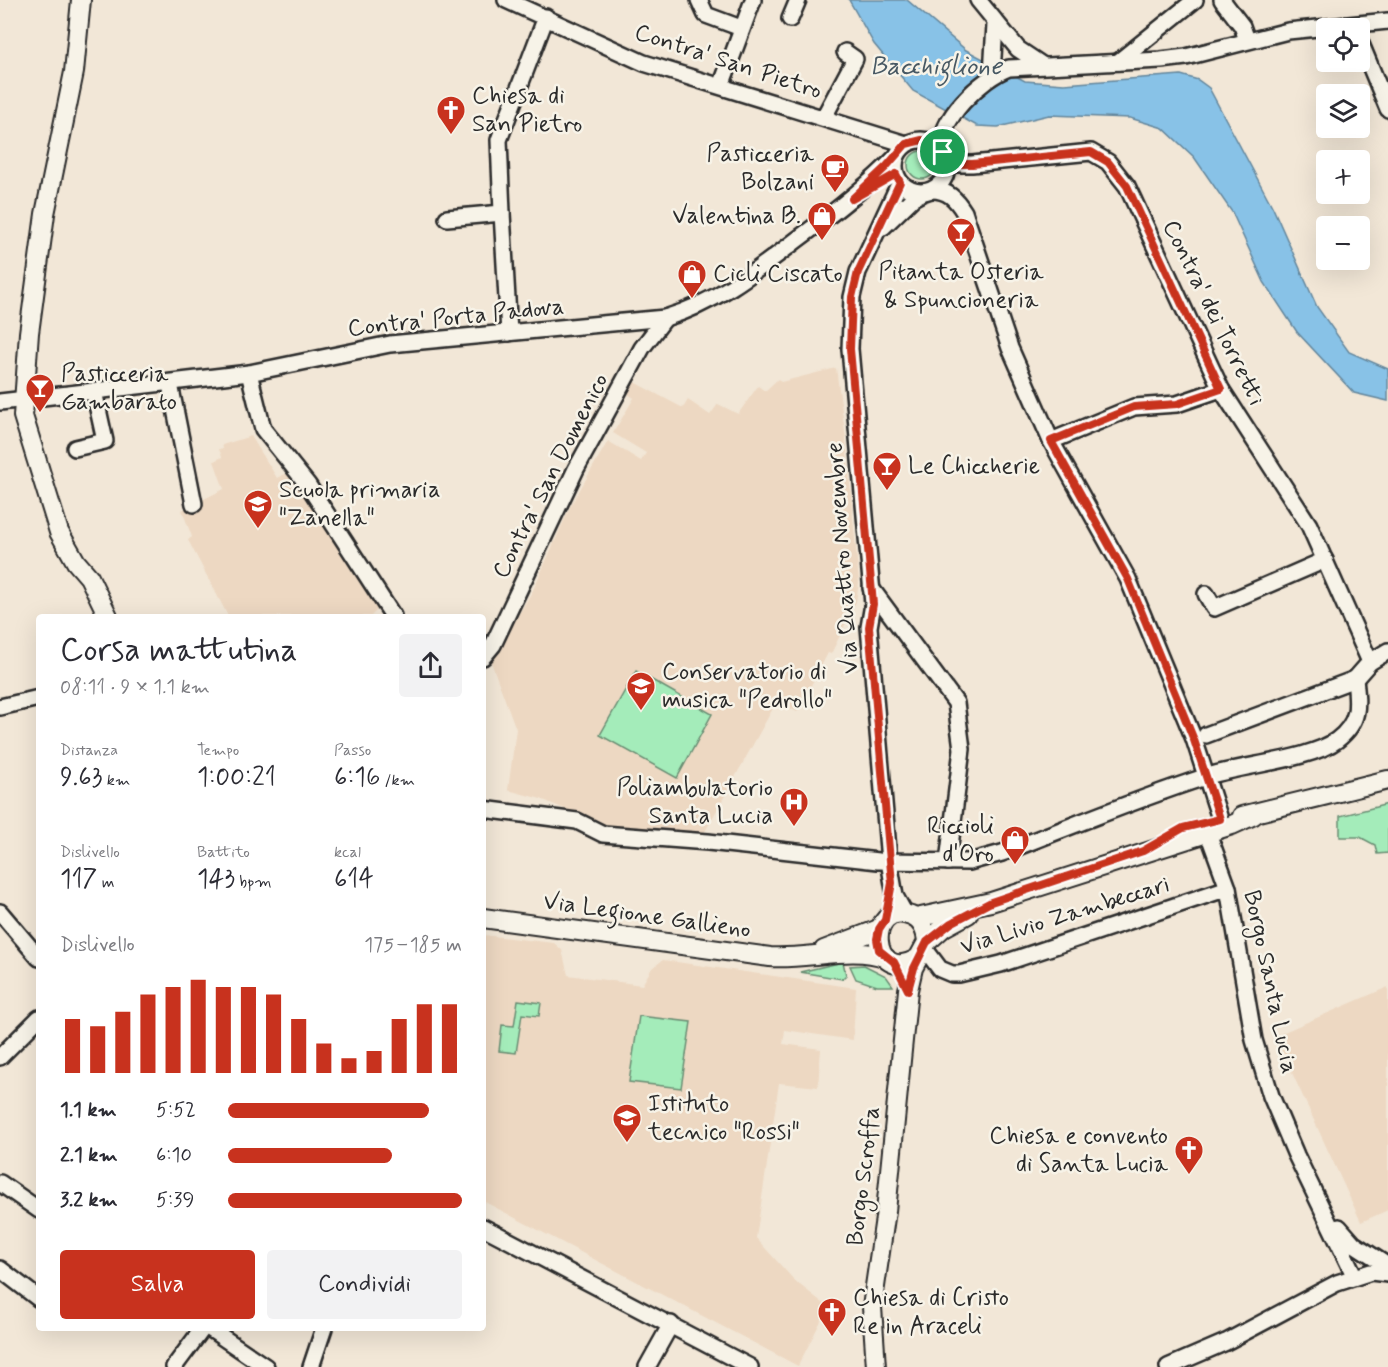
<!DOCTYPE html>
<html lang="it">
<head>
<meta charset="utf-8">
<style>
  :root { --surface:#fff; --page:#f2f2f3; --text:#2b2b33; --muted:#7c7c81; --accent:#c8321e }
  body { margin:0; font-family:Mynerve,sans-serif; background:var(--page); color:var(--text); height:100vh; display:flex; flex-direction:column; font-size:22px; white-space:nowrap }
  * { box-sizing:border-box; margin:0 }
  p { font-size:20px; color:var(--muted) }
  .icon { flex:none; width:33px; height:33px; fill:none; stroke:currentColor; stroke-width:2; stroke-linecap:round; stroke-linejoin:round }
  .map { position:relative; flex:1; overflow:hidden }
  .details { position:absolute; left:36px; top:614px; width:450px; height:717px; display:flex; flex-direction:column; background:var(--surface); border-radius:6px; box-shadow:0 6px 24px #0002 }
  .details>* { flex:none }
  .tools { position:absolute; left:1316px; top:18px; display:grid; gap:12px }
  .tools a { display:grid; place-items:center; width:54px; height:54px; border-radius:6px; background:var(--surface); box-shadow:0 6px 24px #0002; font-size:30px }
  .pin { position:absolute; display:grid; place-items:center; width:51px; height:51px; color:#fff; margin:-26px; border:3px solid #fff; border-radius:50%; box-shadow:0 2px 6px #0007 }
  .round { display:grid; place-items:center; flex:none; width:63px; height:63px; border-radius:6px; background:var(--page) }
  .overview { display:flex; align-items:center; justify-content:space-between; height:102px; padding:0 24px }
  h1 { font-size:33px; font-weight:600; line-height:45px }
  .figures { display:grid; grid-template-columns:repeat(3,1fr); gap:9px; height:102px; padding:6px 24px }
  .figures div { display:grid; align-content:center }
  .figures b { font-size:26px; font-weight:600 }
  .figures small { font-size:16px; font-weight:400 }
  .figures p { font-size:16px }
  .chart { height:168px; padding:12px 24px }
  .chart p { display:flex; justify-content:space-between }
  .chart svg { width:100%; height:108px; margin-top:6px; stroke:var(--accent); stroke-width:6 }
  .action { display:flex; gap:12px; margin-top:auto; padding:12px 24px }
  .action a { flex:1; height:69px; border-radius:6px; background:var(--accent); color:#fff; font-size:24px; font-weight:600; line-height:69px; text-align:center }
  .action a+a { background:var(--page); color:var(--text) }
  ul { padding:0 24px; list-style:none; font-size:20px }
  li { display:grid; grid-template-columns:96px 72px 1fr; align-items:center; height:45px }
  li i { height:15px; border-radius:8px; background:var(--accent) }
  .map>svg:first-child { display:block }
</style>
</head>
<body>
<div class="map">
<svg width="1388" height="1367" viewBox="0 0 1388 1367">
  <rect width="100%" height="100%" fill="#f2e7d7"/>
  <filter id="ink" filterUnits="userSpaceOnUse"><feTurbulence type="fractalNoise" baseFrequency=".0167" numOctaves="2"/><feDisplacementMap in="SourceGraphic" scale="12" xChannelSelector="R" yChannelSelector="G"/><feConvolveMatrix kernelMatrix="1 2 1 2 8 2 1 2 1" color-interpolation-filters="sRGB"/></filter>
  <g filter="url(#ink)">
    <g fill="#edd8c2">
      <path d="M836 368 846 439 859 582 856 602 831 654 828 653 797 712 777 701 702 837 607 827 541 799 508 790 516 729 491 662 533 590 571 505 608 441 641 461 646 453 613 433 634 398 628 394 634 382 683 408 688 400 710 415 718 404 738 414 758 386 765 391 778 379 781 382Z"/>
      <path d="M251 436 277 478 288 472 321 522 378 609 371 616H228L188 540 192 537 182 510 224 489 214 461 222 457 219 449 223 448 222 445Z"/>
      <path d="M483 935 554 943 562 950 568 975 642 985 652 968 663 960 856 988 853 1040 785 1030 783 1044 821 1049 818 1087 779 1083 756 1238 795 1281 828 1307 798 1366 483 1201Z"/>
      <path d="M1388 987V1210L1361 1222 1275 1036Z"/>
    </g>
    <g fill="#a4ecba" stroke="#688c72" stroke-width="1.5">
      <circle cx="922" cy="165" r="14"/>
      <path d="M636 671 712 714 677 778 600 735Z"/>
      <path d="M1388 804V853L1377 854 1375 845 1360 837H1340V816Z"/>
      <path d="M843 962 846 975 842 979 800 972Z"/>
      <path d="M864 965 886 976 893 986H877L856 979 850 966Z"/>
      <path d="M518 1000 541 1003 539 1016 522 1014 516 1053 499 1051 502 1025 514 1026Z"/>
      <path d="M639 1016 691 1022 681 1088 629 1082Z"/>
    </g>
    <path fill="#88c2e7" stroke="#63869c" stroke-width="1.5" d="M849 0H907L966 50 1025 81 1064 84 1181 75 1198 80 1209 88 1273 208 1317 307 1349 352 1388 369V401L1354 393 1297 332 1264 282 1232 212 1194 157 1163 128 1130 118 1049 115 998 127 977 126 913 91 874 44Z"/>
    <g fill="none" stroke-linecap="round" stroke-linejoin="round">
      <g stroke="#2b2b2b" stroke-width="20">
        <g id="minor">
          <path d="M506 0 644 63 906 144"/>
          <path d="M699 0 706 15 741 28"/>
          <path d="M978 0 1018 49 1042 65"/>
          <path d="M1222 0 1242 26 1247 40"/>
          <path d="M790 19 798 0"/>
          <path d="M1359 39 1388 109"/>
          <path d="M1118 62 1195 0"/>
          <path d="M992 74 995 24"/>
          <path d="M721 86 753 0"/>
          <path d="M824 117 855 59 845 52"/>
          <circle cx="921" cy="166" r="26"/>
          <path d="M943 152C934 122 983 77 1009 68L1161 60 1186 57 1288 31 1388 21"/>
          <path d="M947 164H972L1091 152 1108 162 1127 186 1221 389 1309 525 1370 662"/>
          <path d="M900 182 858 272 852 297 850 349 873 604 869 627 889 861 895 896 905 914"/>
          <path d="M932 190C948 190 956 199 964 212L1010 348 1051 441 1128 579 1194 739 1220 819"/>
          <path d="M502 213 509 333"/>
          <path d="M447 218 502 213 499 140 546 17"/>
          <path d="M883 227 913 198 924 192"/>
          <path d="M249 373 263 429 308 485 393 616"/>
          <path d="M170 384 194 504"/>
          <path d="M0 402 249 373 390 344 665 318C716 303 756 271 798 239 832 214 866 188 896 157"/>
          <path d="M1051 441 1134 407 1177 404 1221 389"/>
          <path d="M75 448 105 441 94 391"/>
          <path d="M871 588 956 703 962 749 948 862"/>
          <path d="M1206 594 1214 608 1325 560"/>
          <path d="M483 657 493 645 576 469 642 348 665 318"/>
          <path d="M1355 679 1370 662 1388 651"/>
          <path d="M0 707 39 698"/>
          <path d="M1206 735 1355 679"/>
          <path d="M483 809 577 821 603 834 708 842 878 861 969 862 1002 853C1070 827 1136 799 1205 777 1239 765 1311 760 1337 740 1360 722 1358 706 1355 679"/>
          <path d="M1208 833 1228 888 1254 1040 1271 1096 1296 1155 1355 1277"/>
          <path d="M0 912 39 958"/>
          <path d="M925 949 940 969 952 974H959L1001 964 1228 888"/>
          <path d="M0 1057 39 1018"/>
          <path d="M0 1183 39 1210"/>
          <path d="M483 1227 750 1367"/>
          <path d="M1339 1227 1354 1244 1388 1266"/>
          <path d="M0 1269 39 1299"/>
          <path d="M209 1328 266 1367"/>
          <path d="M174 1367 203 1328"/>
          <path d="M311 1367 324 1328"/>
          <path d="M647 1367 671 1324"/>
          <path d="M1168 1367 1226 1342 1337 1283 1371 1272 1388 1274"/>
        </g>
      </g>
      <g stroke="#2b2b2b" stroke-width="22">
        <g id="major">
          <path d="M81 0 74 72 45 214 29 333 23 416 59 532 76 562 89 577 108 616"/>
          <path d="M1242 816 1388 780"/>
          <path d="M483 918 770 957C805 960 855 945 886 958"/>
          <path d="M916 918 991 902 1232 825 1254 815"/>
          <path d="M927 942 944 927 968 914"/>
          <path d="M824 950 879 929"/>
          <path d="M876 1367 872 1307 886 1211 908 990 913 968 927 942C926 931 923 920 911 916 865 898 869 988 918 958"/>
        </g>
      </g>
      <use href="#minor" stroke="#f7f3e8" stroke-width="15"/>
      <use href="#major" stroke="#f7f3e8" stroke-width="18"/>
    </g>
  </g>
  <g fill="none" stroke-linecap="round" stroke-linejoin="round" filter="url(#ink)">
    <g stroke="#fff" stroke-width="12">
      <path id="route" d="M922 140 938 146 947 164H972L1091 152 1108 162 1127 186 1221 389 1177 404 1134 407 1051 441 1128 579 1194 740 1220 819 1183 828 1143 851 991 902 951 923 927 942 914 968 908 990 894 962 879 950 877 939 879 929 885 920 892 883 869 627 873 604 850 349 852 297 858 272 900 182 896 174 852 199 886 167 906 144Z"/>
    </g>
    <use href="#route" stroke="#c8321e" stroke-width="8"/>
  </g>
  <defs>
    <g id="church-pin" transform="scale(1.5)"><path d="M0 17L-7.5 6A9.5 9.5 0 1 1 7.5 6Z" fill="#c8321e" stroke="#f7f3e8"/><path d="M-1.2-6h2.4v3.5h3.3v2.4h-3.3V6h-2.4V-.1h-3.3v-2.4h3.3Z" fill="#fff"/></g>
    <g id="cafe-pin" transform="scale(1.5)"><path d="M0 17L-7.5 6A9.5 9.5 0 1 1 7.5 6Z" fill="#c8321e" stroke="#f7f3e8"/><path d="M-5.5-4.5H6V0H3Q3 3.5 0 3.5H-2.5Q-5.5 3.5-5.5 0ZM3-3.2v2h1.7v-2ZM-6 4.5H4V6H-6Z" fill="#fff"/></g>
    <g id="shop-pin" transform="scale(1.5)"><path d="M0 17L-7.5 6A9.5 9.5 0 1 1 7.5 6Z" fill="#c8321e" stroke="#f7f3e8"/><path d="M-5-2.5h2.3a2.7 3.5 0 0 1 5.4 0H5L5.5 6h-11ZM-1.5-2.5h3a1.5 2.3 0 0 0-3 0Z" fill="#fff"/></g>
    <g id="bar-pin" transform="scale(1.5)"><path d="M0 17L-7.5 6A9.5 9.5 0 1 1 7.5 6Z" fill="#c8321e" stroke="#f7f3e8"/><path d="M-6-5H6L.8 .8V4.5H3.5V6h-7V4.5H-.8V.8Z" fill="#fff"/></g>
    <g id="school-pin" transform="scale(1.5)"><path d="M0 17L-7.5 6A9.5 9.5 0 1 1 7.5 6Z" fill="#c8321e" stroke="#f7f3e8"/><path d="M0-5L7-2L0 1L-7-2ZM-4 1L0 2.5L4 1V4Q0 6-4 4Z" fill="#fff"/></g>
    <g id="hospital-pin" transform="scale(1.5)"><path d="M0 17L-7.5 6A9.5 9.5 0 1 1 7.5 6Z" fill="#c8321e" stroke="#f7f3e8"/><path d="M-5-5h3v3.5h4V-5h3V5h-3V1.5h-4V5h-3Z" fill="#fff"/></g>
  </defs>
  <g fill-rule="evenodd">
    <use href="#church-pin" x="451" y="110"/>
    <use href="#cafe-pin" x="835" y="168"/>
    <use href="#shop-pin" x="822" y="216"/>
    <use href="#bar-pin" x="961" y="232"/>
    <use href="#shop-pin" x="692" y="274"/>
    <use href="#bar-pin" x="40" y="388"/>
    <use href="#bar-pin" x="887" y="466"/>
    <use href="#school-pin" x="258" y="504"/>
    <use href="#school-pin" x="641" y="686"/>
    <use href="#hospital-pin" x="794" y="802"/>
    <use href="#shop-pin" x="1015" y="840"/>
    <use href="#school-pin" x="627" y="1118"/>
    <use href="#church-pin" x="1189" y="1150"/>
    <use href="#church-pin" x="832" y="1312"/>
  </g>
  <g text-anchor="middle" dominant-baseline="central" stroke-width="5" stroke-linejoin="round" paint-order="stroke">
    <g font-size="24" fill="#2b2b2b" stroke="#f7f3e8">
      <text transform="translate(728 62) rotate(18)">Contra' San Pietro</text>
      <text transform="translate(1213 313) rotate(64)">Contra' dei Torretti</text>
      <text transform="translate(456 318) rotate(-6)">Contra' Porta Padova</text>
      <text transform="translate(551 476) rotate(-63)">Contra' San Domenico</text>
      <text transform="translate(843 558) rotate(-94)">Via Quattro Novembre</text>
      <text transform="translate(647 916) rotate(8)">Via Legione Gallieno</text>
      <text transform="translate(1065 916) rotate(-17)">Via Livio Zambeccari</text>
      <text transform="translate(1270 982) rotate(78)">Borgo Santa Lucia</text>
      <text transform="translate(864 1176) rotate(-83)">Borgo Scroffa</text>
    </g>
    <g font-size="24" fill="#2b2b2b" stroke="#f7f3e8" text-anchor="start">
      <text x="472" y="96">Chiesa di<tspan x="472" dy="28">San Pietro</tspan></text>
      <text x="814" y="154" text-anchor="end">Pasticceria<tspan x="814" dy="28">Bolzani</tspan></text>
      <text x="801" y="216" text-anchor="end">Valentina B.</text>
      <text x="961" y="272" text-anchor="middle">Pitanta Osteria<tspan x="961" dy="28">&amp; Spuncioneria</tspan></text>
      <text x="713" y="274">Cicli Ciscato</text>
      <text x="61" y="374">Pasticceria<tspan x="61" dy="28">Gambarato</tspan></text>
      <text x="908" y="466">Le Chiccherie</text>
      <text x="279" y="490">Scuola primaria<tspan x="279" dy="28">"Zanella"</tspan></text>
      <text x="662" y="672">Conservatorio di<tspan x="662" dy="28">musica "Pedrollo"</tspan></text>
      <text x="773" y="788" text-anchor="end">Poliambulatorio<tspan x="773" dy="28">Santa Lucia</tspan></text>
      <text x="994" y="826" text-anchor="end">Riccioli<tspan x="994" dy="28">d'Oro</tspan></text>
      <text x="648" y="1104">Istituto<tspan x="648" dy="28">tecnico "Rossi"</tspan></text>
      <text x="1168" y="1136" text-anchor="end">Chiesa e convento<tspan x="1168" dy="28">di Santa Lucia</tspan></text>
      <text x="853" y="1298">Chiesa di Cristo<tspan x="853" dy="28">Re in Araceli</tspan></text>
    </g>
    <g font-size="26" font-style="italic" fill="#475863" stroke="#f7f3e8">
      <text x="936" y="67">Bacchiglione</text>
    </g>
  </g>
</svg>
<div class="tools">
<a><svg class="icon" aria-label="locate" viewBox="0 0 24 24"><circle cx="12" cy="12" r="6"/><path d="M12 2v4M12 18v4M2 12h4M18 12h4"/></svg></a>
<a><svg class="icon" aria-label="layers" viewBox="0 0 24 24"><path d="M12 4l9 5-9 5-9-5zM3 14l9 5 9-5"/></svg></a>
<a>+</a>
<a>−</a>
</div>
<div class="pin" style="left:943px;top:152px;background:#1e9e55"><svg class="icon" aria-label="arrive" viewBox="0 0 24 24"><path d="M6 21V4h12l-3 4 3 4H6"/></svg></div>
<section class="details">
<div class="overview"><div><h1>Corsa mattutina</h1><p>08:11 · 9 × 1.1 km</p></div><a class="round"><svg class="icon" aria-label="share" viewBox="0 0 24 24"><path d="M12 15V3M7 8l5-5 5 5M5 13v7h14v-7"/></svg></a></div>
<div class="figures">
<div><p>Distanza</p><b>9.63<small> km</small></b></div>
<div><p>Tempo</p><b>1:00:21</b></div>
<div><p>Passo</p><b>6:16<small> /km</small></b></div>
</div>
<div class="figures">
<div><p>Dislivello</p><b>117<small> m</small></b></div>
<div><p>Battito</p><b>143<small> bpm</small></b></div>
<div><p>kcal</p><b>614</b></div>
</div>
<div class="chart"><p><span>Dislivello</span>175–185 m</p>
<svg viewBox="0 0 160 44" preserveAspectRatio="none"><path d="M5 44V22M15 44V25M25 44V19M35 44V12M45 44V9M55 44V6M65 44V9M75 44V9M85 44V12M95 44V22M105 44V32M115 44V38M125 44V35M135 44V22M145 44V16M155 44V16"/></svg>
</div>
<ul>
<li><b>1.1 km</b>5:52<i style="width:86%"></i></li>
<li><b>2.1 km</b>6:10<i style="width:70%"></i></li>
<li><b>3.2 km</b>5:39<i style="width:100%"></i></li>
</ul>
<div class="action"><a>Salva</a><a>Condividi</a></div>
</section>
</div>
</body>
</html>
